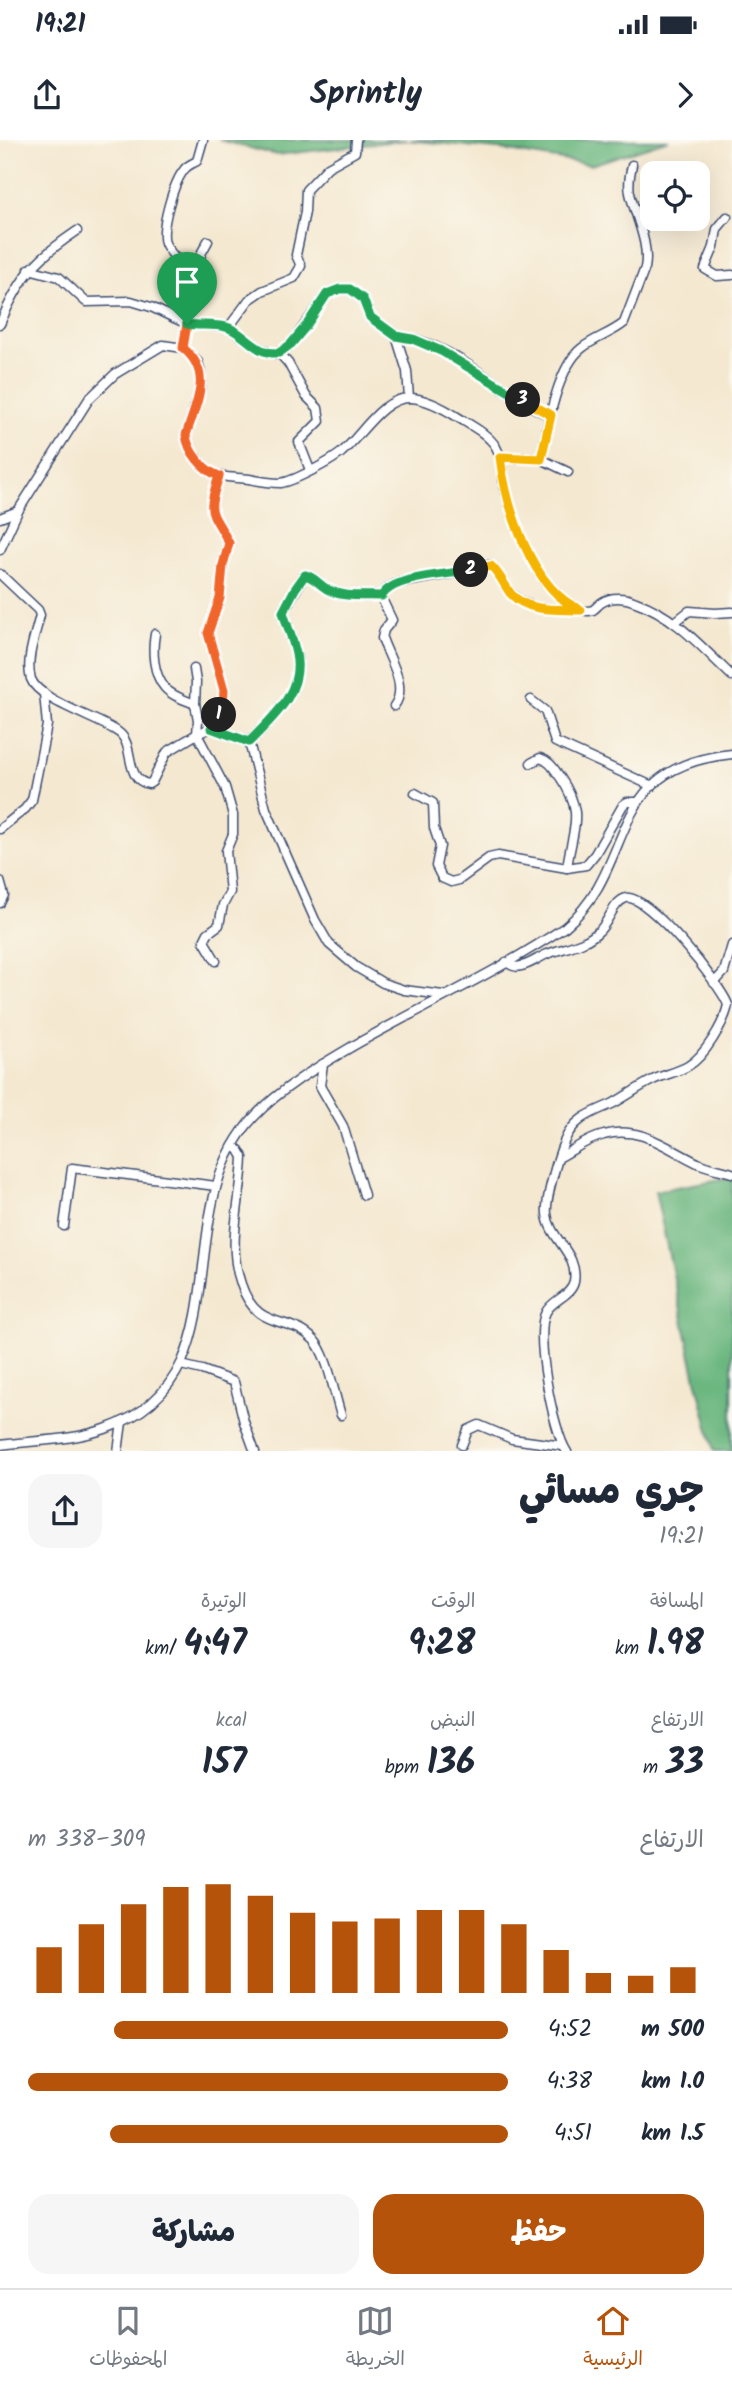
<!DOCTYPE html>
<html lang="ar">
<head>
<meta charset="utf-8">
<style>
  :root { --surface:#fff; --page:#f6f6f7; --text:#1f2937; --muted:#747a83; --line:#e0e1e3; --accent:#b45309 }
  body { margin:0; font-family:Kalam,"Playpen Sans Arabic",sans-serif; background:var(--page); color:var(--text); direction:rtl; height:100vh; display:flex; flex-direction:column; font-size:26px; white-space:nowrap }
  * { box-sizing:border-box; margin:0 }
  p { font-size:23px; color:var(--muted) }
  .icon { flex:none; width:38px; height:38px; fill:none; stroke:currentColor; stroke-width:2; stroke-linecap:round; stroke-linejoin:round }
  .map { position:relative; height:1311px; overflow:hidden; direction:ltr }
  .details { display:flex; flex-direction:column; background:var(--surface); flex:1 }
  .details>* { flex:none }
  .buttons { position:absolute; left:640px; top:21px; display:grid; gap:14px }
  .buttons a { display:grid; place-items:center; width:70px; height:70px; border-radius:14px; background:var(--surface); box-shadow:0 7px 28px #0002; font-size:35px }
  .pin { position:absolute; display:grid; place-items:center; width:60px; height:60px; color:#fff; margin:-72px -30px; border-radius:50% 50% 50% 0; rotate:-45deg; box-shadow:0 0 7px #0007 }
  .pin .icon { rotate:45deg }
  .km { position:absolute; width:35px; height:35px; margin:-18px; border-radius:50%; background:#222; color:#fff; font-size:19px; line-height:35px; text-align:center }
  .round { display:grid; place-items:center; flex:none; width:74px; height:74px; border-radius:21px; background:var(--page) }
  .summary { display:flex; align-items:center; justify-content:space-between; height:119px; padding:0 28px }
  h1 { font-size:38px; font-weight:800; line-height:52px }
  .figures { display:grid; grid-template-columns:repeat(3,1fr); gap:10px; height:119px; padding:7px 28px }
  .figures div { display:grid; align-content:center }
  .figures b { font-size:35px; font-weight:800 }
  .figures small { font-size:19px; font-weight:400 }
  .figures p { font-size:19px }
  .chart { height:196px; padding:14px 28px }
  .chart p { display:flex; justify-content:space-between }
  .chart svg { width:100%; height:126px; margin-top:7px; stroke:var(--accent); stroke-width:6 }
  .action { display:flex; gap:14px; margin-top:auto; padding:14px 28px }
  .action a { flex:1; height:80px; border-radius:21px; background:var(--accent); color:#fff; font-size:28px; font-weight:800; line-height:80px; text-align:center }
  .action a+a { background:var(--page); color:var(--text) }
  ul { padding:0 28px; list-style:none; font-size:23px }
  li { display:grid; grid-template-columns:112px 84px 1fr; align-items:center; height:52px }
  li i { height:18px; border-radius:9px; background:var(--accent) }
  .status { display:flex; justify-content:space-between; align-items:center; height:49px; padding:0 35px; background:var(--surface); direction:ltr }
  .status svg { height:19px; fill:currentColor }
  header { display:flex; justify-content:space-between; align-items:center; height:91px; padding:0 28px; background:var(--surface); font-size:32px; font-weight:800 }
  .tab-bar { display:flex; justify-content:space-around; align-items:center; height:98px; border-top:2px solid var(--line); background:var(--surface); font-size:19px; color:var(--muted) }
  .tab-bar a { display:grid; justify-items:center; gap:4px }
  .tab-bar .selected { color:var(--accent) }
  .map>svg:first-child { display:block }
</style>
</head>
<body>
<div class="status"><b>19:21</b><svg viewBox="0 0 49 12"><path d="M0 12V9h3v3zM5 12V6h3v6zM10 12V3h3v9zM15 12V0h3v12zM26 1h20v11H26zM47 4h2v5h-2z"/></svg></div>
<header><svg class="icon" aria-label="forward" viewBox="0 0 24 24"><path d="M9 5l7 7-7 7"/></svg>Sprintly<svg class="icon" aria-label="share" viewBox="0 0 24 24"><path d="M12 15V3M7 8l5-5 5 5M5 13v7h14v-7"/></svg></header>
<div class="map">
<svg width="732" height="1312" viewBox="0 0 732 1312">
  <rect width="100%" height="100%" fill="#fbf7ec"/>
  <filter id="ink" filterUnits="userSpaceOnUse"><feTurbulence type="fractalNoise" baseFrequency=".0143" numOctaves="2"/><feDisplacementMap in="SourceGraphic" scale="14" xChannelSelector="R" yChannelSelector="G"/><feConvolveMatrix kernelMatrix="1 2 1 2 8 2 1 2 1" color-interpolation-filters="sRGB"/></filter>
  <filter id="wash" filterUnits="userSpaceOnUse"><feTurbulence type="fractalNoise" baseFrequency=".00686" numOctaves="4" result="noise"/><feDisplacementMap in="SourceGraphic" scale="28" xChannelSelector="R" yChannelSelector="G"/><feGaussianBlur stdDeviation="1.57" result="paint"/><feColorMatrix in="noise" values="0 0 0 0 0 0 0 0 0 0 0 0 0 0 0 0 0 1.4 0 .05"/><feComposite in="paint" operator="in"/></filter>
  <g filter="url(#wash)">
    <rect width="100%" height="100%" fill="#f4e8d0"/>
    <g fill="#6cb780" stroke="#44736f" stroke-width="2">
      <path d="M219 0H406L277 15Z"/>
      <path d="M406 0H669L591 25 498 9Z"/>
      <path d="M732 1037V1311H714L696 1239 655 1051Z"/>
    </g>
  </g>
  <g filter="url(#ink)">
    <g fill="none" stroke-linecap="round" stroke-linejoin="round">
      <g stroke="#3c4b6f" stroke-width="11">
        <g id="minor">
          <path d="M727 77 717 89 714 107 705 129 717 136 732 135"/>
          <path d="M29 129 59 137 86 162 131 161 151 167 187 184 229 187 256 207 275 214 281 212 291 204 327 154 340 149H350L363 159 370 177 396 196 407 231 409 258"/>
          <path d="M193 137C185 127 170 115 165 103 160 88 174 42 184 30 187 25 192 24 197 21L203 0"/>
          <path d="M174 178 193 137 202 112 208 101"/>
          <path d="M0 184C20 137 35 119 77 91"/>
          <path d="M229 187 249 160 262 151 294 138 301 126 296 115 305 72 306 50 328 27 355 12 356 0"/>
          <path d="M396 196C453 200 500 255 551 276"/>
          <path d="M183 208 187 184"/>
          <path d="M279 213 288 223 306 256 318 268 320 281 299 302 310 330"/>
          <path d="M500 317 541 319 568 332"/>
          <path d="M541 319C547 289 557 227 582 208 595 198 612 193 624 183L645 128C650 104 635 76 630 53 628 43 630 34 632 25"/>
          <path d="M0 378 18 371"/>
          <path d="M0 410 18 371 89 259 115 234 163 205 183 208 198 222 200 229 201 247 186 295C187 308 198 321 208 330 219 339 235 337 249 339 259 341 270 343 281 343 294 341 332 321 342 312 361 296 383 256 411 258 427 259 445 269 459 278 472 286 488 294 496 307 503 319 502 335 505 349 511 373 529 422 545 441 554 452 577 476 593 470 596 468 598 465 601 463 611 456 625 457 636 462 676 476 702 508 732 536"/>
          <path d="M0 434 38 470 40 475C36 493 25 520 31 539 39 561 99 578 118 592 136 604 123 640 149 644L152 642 167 612 197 594 211 588 249 602"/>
          <path d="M675 482 689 471 715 473 732 472"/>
          <path d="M155 494C152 511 153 534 165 548 172 556 185 560 195 564"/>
          <path d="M194 529 196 542 195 564 198 580 197 594 225 647 233 675V694L226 711 230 752 223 765 219 785 208 793 204 801 216 821"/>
          <path d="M531 560 545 571 555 602 652 646"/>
          <path d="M394 566C409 547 388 517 382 498L384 490 392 480 382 459C383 449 390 446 399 443L468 431 489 425C498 430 500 439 506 447 524 472 550 469 578 469"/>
          <path d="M211 588 223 565 224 550 208 493 220 458 223 424 229 403C211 368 206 377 219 336"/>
          <path d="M249 602 266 669 315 780 329 804 356 827 383 843 404 850 443 855"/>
          <path d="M249 602C273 577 304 552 296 514 293 499 287 486 283 472L305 435C315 437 320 445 329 450 344 458 366 455 382 456"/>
          <path d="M531 623 540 618C550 621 554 629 560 637 586 675 572 688 567 728"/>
          <path d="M415 653 433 663 434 688 440 706 436 726 442 738 451 742 459 740 489 718 498 716 567 728 586 725 595 714 623 665 627 662H637"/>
          <path d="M0 689 25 669 32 660 47 585 44 553"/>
          <path d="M0 741 4 755 0 763"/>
          <path d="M506 822C511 825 515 828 521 826 529 825 538 818 545 815 564 807 584 806 599 791 609 782 613 762 626 758 647 753 722 846 728 865 724 884 704 917 688 926 676 933 661 935 649 942 636 949 625 957 612 964 591 973 573 979 564 1002 558 1016 545 1060 547 1074 549 1099 579 1113 574 1142 571 1156 552 1160 546 1172 534 1193 553 1292 567 1312"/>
          <path d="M714 843 724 832 732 805"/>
          <path d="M323 924 320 946 343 986 364 1055"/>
          <path d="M233 1006 239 1010 243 1017C242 1059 226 1102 241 1144 257 1193 290 1174 314 1200 328 1215 334 1254 341 1275"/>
          <path d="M560 1017C575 1009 587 999 604 995 640 984 669 1010 700 1024 710 1028 722 1030 732 1033"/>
          <path d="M64 1086 72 1028 216 1046"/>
          <path d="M181 1225 202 1230 234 1242 244 1282 255 1312"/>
          <path d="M0 1305C35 1300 71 1301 105 1289 249 1239 165 1071 254 977 281 948 319 926 353 906 423 866 498 832 565 787 640 724 601 627 732 614"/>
          <path d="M462 1305 468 1290 479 1285 512 1299 563 1306"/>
          <path d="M118 1312 122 1282"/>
        </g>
      </g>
      <use href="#minor" stroke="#fff" stroke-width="8"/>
    </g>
  </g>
  <g fill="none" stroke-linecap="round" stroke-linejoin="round" filter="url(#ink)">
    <g stroke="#fff" stroke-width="14">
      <path id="split-1" d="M187 184 183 208C214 233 196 263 186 295 188 312 203 330 219 336 206 376 211 368 229 403L223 425 220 458 208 493 224 550 223 565 219 575"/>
    </g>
    <g stroke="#fff" stroke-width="14">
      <path id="split-2" d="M219 575 211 588 249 602C273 577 304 552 296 514 293 499 287 486 283 472L295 449 305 435C315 437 320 446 329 450 343 458 366 455 382 456 392 436 449 435 471 430"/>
    </g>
    <g stroke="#fff" stroke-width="14">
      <path id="split-3" d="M471 430 491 426C500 434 504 445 511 454 529 473 557 469 581 470 531 450 506 365 500 317L541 319 551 275 523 260"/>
    </g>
    <g stroke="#fff" stroke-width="14">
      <path id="split-4" d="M187 184C200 186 213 184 226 187 244 191 254 215 279 213L291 204 306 186 327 154 340 149H350L363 159 370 177 396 196 413 199 441 211 523 260"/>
    </g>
    <use href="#split-1" stroke="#f0652b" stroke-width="9"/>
    <use href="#split-2" stroke="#22a559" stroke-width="9"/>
    <use href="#split-3" stroke="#f5b400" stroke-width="9"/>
    <use href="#split-4" stroke="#22a559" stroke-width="9"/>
  </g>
</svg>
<div class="buttons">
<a><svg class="icon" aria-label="locate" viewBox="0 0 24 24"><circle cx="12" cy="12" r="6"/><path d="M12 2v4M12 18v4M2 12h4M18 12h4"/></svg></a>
</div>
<div class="pin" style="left:187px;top:184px;background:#1e9e55"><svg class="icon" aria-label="arrive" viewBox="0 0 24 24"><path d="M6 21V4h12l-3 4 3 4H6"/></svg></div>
<b class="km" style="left:219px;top:575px">1</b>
<b class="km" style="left:471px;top:430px">2</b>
<b class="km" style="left:523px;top:260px">3</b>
</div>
<section class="details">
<div class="summary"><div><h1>جري مسائي</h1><p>19:21</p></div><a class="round"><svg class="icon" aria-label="share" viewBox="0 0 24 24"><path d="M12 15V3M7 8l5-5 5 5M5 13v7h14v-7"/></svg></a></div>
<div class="figures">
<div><p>المسافة</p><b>1.98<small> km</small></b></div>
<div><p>الوقت</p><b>9:28</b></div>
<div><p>الوتيرة</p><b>4:47<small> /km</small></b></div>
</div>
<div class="figures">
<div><p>الارتفاع</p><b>33<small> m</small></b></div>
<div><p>النبض</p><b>136<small> bpm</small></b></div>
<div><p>kcal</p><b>157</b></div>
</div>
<div class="chart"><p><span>الارتفاع</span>309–338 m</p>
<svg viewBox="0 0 160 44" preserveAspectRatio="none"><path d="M5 44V28M15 44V20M25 44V13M35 44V7M45 44V6M55 44V10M65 44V16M75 44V19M85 44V18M95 44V15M105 44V15M115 44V20M125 44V29M135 44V37M145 44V38M155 44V35"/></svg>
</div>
<ul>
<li><b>500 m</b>4:52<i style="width:82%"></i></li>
<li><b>1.0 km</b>4:38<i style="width:100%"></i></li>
<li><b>1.5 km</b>4:51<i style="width:83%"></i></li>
</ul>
<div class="action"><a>حفظ</a><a>مشاركة</a></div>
</section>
<nav class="tab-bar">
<a class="selected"><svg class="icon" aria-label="home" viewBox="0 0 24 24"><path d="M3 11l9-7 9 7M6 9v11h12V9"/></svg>الرئيسية</a>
<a><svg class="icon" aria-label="map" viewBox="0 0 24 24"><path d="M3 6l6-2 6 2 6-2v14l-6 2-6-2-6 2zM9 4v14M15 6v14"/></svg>الخريطة</a>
<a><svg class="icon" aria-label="saved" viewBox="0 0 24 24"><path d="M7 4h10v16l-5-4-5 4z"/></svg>المحفوظات</a>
</nav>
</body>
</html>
